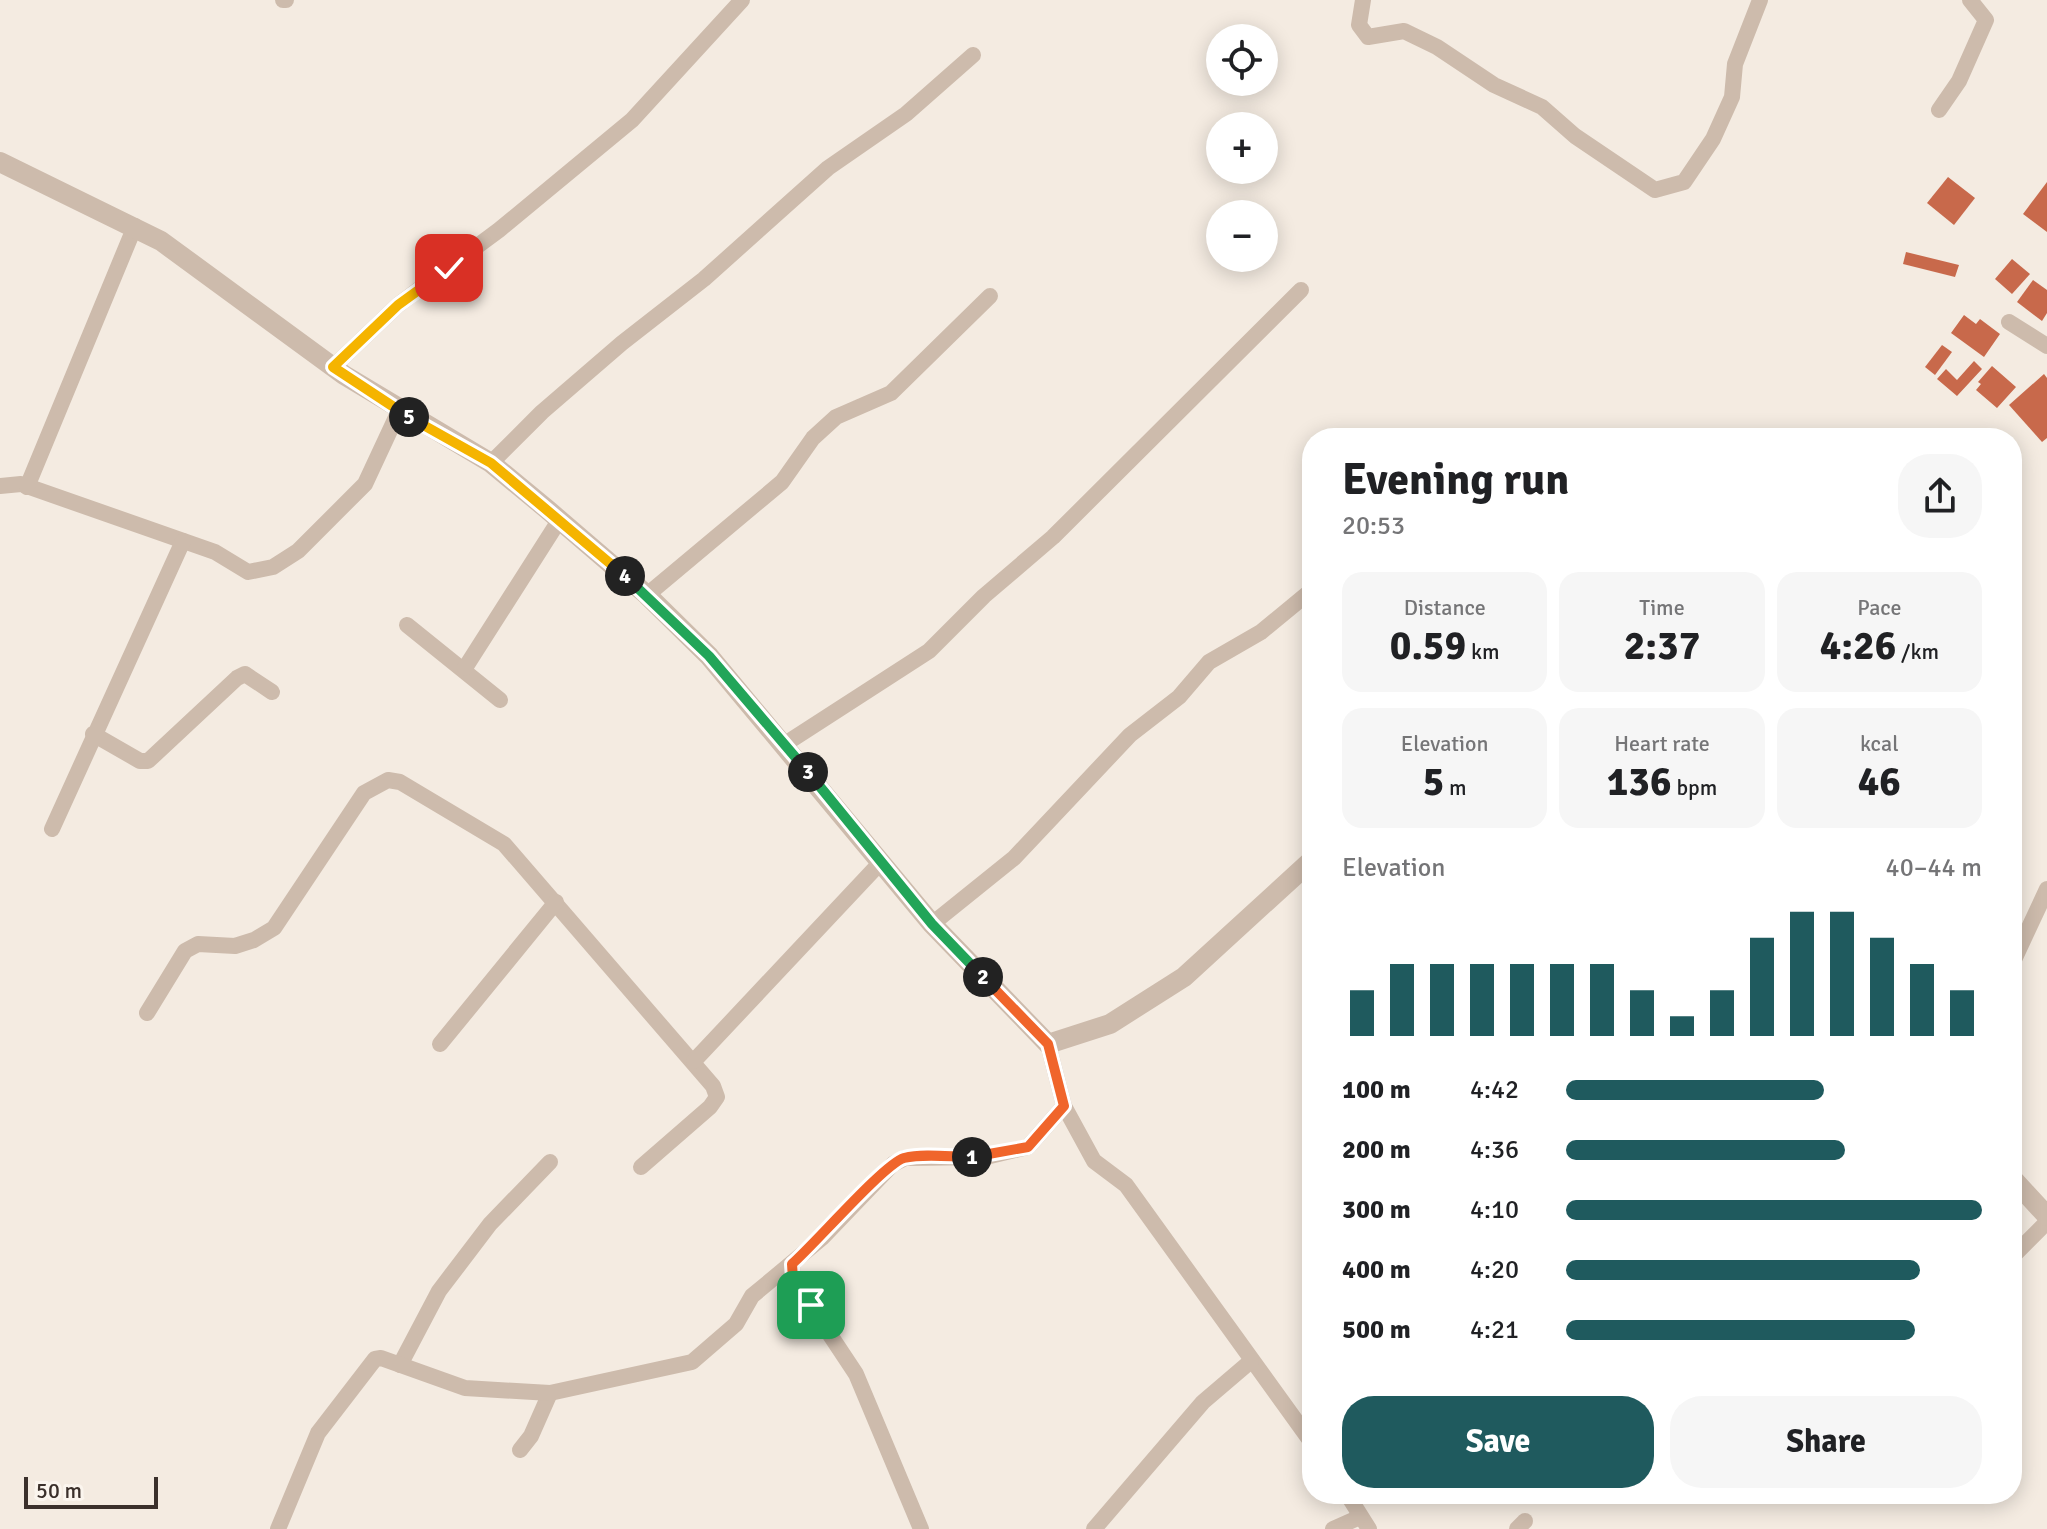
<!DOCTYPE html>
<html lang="en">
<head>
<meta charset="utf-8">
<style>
  :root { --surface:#fff; --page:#f6f6f6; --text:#202124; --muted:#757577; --accent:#1f5a5e }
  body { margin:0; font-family:Signika,sans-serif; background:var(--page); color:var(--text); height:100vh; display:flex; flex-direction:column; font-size:30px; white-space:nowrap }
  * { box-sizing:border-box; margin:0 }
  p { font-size:26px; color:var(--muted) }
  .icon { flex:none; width:44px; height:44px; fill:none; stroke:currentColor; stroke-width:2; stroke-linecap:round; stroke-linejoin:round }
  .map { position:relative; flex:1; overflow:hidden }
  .details { position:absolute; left:1302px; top:428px; width:720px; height:1076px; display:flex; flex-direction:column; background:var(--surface); border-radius:32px; box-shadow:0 4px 20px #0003 }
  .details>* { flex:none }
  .fabs { position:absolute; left:1206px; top:24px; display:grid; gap:16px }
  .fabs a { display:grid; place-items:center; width:72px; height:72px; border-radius:50%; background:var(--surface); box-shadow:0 4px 20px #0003; font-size:40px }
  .scale { position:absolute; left:24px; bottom:20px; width:134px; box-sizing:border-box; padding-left:8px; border:4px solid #3b302b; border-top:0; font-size:22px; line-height:28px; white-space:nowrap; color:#3b302b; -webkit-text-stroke:6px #fbf5ee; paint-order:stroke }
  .pin { position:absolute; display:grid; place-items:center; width:68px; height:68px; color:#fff; margin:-34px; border-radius:16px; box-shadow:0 4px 12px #0006 }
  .km { position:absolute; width:40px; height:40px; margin:-20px; border-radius:50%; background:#222; color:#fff; font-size:22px; line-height:40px; text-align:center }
  .round { display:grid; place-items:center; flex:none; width:84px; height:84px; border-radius:32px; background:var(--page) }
  .summary { display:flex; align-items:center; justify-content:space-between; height:136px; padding:0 40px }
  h1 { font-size:44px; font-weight:700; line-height:60px }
  .stats { display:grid; grid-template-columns:repeat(3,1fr); gap:12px; height:136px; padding:8px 40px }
  .stats div { display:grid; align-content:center; border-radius:20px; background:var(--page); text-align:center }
  .stats b { font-size:40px; font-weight:700 }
  .stats small { font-size:22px; font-weight:400 }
  .stats p { font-size:22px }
  .chart { height:224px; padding:16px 40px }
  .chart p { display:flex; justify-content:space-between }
  .chart svg { width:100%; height:144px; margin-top:8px; stroke:var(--accent); stroke-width:6 }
  .cta { display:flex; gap:16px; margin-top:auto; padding:16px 40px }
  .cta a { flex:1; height:92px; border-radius:32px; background:var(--accent); color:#fff; font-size:32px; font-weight:700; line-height:92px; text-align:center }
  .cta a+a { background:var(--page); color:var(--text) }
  ul { padding:0 40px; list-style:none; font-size:26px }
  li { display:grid; grid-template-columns:128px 96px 1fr; align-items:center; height:60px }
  li i { height:20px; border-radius:10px; background:var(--accent) }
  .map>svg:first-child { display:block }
</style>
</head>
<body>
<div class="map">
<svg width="2047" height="1529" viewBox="0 0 2047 1529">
  <rect width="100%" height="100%" fill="#f4ebe1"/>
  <g fill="#c8694b">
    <path d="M1948 177 1975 198 1954 225 1927 203Z"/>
    <path d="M2047 182V232L2023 214Z"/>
    <path d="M1906 252 1959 265 1955 277 1903 264Z"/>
    <path d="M2012 259 2030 274 2012 294 1995 279Z"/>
    <path d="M2033 280 2047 290V313L2042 321 2017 302Z"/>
    <path d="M1964 315 1976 324 1980 319 2000 334 1984 357 1951 333Z"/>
    <path d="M1942 345 1952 352 1935 375 1925 367Z"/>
    <path d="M1974 361 1982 369 1957 396 1937 379 1946 369 1957 380Z"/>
    <path d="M1992 366 2016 387 1997 408 1976 390 1981 384 1978 382Z"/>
    <path d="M2044 374 2047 378V438L2042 442 2009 405Z"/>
  </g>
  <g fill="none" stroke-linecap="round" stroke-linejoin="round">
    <g stroke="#cdbbac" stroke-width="16">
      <path d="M283 0H286"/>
      <path d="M1363 0 1359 25 1368 37 1404 31 1437 47 1494 85 1542 107 1575 136 1655 190 1684 182 1713 139 1732 97 1735 64 1760 0"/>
      <path d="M1939 110 1959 81 1986 20 1970 0"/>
      <path d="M2009 322 2047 346"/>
      <path d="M333 367 398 305 499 230 632 120 742 0"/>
      <path d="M491 463 542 412 622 343 704 279 828 168 906 114 973 55"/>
      <path d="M0 486 21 484 215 552 248 572 273 567 298 551 365 484 399 411"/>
      <path d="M27 487 135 226"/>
      <path d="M647 595 782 482 813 438 836 417 891 393 990 296"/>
      <path d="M407 625 500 700"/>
      <path d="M465 668 560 519"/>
      <path d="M93 734 140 761H148L237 678 245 674 272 692"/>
      <path d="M785 744 929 651 984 596 1053 537 1301 290"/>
      <path d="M52 829 183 541"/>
      <path d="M932 924 1014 858 1130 735 1179 697 1209 662 1261 632 1312 590"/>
      <path d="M2012 964 2047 889"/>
      <path d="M147 1013 185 951 198 944 235 946 254 940 274 928 364 793 388 780 400 782 504 844 713 1086 717 1097 710 1107 641 1167"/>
      <path d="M440 1044 556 902"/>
      <path d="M1048 1044 1064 1106 1094 1161 1126 1185 1312 1443"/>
      <path d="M694 1061 881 862"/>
      <path d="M2012 1257 2047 1222"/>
      <path d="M792 1264 793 1279 856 1374 921 1529"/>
      <path d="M400 1365 439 1291 490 1224 550 1162"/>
      <path d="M520 1450 531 1436 550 1393"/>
      <path d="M1347 1494 1369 1529"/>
      <path d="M278 1529 318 1433 375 1359 381 1358 465 1388 550 1393 692 1362 736 1324 752 1296 823 1237 893 1164 905 1158 986 1157 1028 1147 1064 1106"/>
      <path d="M1094 1529 1203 1402 1251 1361"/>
      <path d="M1333 1529 1360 1517"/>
      <path d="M1517 1529 1525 1521"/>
    </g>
    <g stroke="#cdbbac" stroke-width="20">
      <path d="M0 162 161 241 344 375 491 463 548 510 647 595 709 656 932 924 1048 1044 1110 1024 1184 977 1312 860"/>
      <path d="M2012 1178 2047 1216"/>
    </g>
  </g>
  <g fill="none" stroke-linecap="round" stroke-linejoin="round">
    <g stroke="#fff" stroke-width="16">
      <path id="split-1" d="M811 1305 793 1279 792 1264C815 1244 884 1164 904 1158 924 1153 951 1157 972 1157"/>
    </g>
    <g stroke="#fff" stroke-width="16">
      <path id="split-2" d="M972 1157 1028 1147 1064 1106 1048 1044 983 977"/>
    </g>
    <g stroke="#fff" stroke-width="16">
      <path id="split-3" d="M808 772 932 924 983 977"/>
    </g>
    <g stroke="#fff" stroke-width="16">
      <path id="split-4" d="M625 576 709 656 808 772"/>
    </g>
    <g stroke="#fff" stroke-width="16">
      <path id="split-5" d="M409 417 491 463 625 576"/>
    </g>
    <g stroke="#fff" stroke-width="16">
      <path id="split-6" d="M409 417 333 367 398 305 449 268"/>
    </g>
    <use href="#split-1" stroke="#f0652b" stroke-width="10"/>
    <use href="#split-2" stroke="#f0652b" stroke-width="10"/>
    <use href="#split-3" stroke="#22a559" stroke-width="10"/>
    <use href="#split-4" stroke="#22a559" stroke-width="10"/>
    <use href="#split-5" stroke="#f5b400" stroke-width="10"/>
    <use href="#split-6" stroke="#f5b400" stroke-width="10"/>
  </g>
</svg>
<div class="fabs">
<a><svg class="icon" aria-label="locate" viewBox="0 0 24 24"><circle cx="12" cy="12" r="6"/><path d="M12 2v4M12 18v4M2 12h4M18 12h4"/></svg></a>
<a>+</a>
<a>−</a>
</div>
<div class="scale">50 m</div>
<div class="pin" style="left:811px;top:1305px;background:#1e9e55"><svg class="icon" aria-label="arrive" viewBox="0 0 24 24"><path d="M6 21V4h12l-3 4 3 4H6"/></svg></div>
<div class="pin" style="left:449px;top:268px;background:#d93025"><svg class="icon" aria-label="check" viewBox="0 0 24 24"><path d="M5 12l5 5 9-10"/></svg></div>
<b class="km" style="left:972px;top:1157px">1</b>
<b class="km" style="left:983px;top:977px">2</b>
<b class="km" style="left:808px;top:772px">3</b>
<b class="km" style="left:625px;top:576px">4</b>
<b class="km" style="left:409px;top:417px">5</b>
<section class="details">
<div class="summary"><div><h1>Evening run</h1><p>20:53</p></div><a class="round"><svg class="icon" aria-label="share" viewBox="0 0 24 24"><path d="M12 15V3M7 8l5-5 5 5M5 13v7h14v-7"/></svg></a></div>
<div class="stats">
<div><p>Distance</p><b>0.59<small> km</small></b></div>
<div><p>Time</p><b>2:37</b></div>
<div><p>Pace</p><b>4:26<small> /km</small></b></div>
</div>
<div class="stats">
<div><p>Elevation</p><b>5<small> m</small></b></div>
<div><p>Heart rate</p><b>136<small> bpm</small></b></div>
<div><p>kcal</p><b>46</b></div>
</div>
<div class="chart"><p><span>Elevation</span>40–44 m</p>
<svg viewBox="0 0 160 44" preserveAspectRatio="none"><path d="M5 44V30M15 44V22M25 44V22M35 44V22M45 44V22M55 44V22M65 44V22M75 44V30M85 44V38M95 44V30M105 44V14M115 44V6M125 44V6M135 44V14M145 44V22M155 44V30"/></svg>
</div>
<ul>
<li><b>100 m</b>4:42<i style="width:62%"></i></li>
<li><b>200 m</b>4:36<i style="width:67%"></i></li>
<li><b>300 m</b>4:10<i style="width:100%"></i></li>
<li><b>400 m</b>4:20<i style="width:85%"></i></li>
<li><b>500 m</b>4:21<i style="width:84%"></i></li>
</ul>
<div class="cta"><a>Save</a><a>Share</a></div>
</section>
</div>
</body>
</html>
